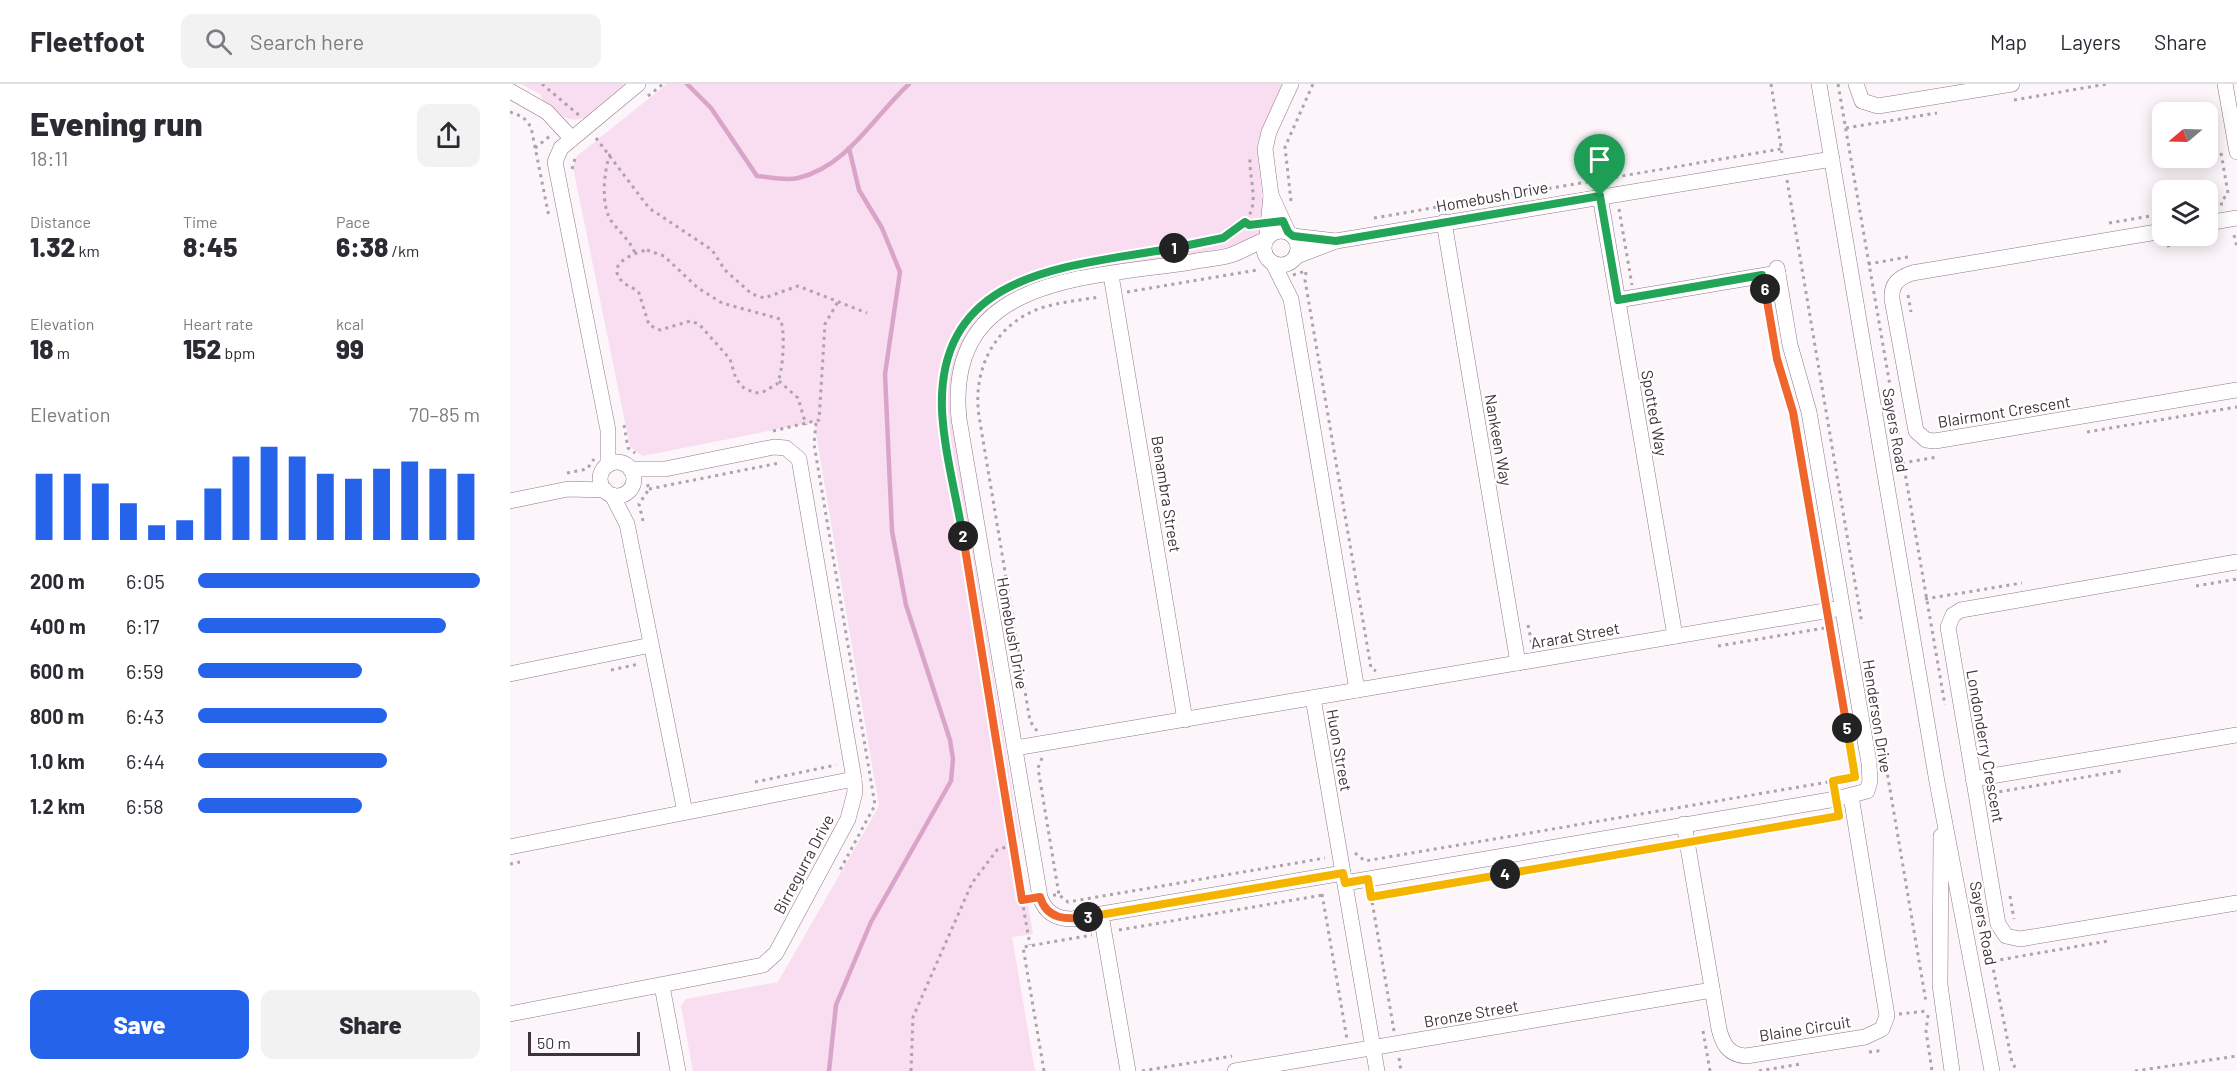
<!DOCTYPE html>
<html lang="en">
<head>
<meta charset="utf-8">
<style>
  :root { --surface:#fff; --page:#f2f2f3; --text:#2b2b33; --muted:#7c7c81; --line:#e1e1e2; --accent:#2563eb }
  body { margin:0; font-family:Barlow,sans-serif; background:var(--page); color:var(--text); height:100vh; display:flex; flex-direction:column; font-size:22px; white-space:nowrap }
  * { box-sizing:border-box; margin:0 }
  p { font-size:20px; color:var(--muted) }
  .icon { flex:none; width:33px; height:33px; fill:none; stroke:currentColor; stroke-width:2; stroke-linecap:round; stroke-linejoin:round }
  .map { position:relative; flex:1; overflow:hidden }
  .side { display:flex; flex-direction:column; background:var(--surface); width:510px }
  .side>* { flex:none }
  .needle { width:39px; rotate:251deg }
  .buttons { position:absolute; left:1642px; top:18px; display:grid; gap:12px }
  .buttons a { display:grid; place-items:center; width:66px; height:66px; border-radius:12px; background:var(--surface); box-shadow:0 3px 15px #0003; font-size:30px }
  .scale { position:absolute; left:18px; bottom:15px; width:112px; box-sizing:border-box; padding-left:6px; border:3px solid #3f333b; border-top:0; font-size:16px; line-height:21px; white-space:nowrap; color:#3f333b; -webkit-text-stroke:4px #fff; paint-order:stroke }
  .pin { position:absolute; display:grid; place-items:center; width:51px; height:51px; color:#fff; margin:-62px -26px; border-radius:50% 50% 50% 0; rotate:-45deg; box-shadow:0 0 6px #0007 }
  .pin .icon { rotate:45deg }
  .km { position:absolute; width:30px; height:30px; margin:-15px; border-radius:50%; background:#222; color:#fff; font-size:16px; line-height:30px; text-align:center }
  .round { display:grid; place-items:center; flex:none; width:63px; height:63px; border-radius:12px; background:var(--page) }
  .head { display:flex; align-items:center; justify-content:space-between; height:102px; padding:0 30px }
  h1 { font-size:33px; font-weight:800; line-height:45px }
  .figures { display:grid; grid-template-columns:repeat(3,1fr); gap:9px; height:102px; padding:6px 30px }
  .figures div { display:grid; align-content:center }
  .figures b { font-size:26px; font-weight:800 }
  .figures small { font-size:16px; font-weight:400 }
  .figures p { font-size:16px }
  .chart { height:168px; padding:12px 30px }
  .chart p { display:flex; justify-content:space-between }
  .chart svg { width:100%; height:108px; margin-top:6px; stroke:var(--accent); stroke-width:6 }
  .action { display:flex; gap:12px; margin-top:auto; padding:12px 30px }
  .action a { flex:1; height:69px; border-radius:12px; background:var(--accent); color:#fff; font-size:24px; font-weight:800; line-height:69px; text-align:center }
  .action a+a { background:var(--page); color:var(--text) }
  ul { padding:0 30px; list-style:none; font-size:20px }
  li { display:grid; grid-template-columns:96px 72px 1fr; align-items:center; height:45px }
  li i { height:15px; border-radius:8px; background:var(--accent) }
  header { display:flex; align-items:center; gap:36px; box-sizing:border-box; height:84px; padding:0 30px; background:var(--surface); border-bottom:2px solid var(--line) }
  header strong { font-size:28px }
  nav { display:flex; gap:33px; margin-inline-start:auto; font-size:21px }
  .search { width:420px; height:54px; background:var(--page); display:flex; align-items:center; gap:15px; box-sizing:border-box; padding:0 21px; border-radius:12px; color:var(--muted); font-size:22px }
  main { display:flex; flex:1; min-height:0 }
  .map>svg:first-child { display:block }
</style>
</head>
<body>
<header>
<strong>Fleetfoot</strong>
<div class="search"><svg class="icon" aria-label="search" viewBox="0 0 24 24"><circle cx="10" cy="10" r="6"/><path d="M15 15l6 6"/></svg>Search here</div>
<nav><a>Map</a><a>Layers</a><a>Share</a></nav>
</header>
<main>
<section class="side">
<div class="head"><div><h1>Evening run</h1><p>18:11</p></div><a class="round"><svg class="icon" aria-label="share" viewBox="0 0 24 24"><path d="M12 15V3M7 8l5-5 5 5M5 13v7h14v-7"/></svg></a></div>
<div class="figures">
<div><p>Distance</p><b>1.32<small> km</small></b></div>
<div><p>Time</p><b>8:45</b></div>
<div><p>Pace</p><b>6:38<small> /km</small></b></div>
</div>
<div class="figures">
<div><p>Elevation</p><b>18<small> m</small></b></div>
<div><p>Heart rate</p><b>152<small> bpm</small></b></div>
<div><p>kcal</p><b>99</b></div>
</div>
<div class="chart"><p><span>Elevation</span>70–85 m</p>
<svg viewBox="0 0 160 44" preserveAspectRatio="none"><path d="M5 44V17M15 44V17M25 44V21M35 44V29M45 44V38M55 44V36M65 44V23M75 44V10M85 44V6M95 44V10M105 44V17M115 44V19M125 44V15M135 44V12M145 44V15M155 44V17"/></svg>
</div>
<ul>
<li><b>200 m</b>6:05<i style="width:100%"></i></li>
<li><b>400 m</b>6:17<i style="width:88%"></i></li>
<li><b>600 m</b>6:59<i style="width:58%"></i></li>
<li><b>800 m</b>6:43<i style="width:67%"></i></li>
<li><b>1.0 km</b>6:44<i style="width:67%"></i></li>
<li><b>1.2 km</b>6:58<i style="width:58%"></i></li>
</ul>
<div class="action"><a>Save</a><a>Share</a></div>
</section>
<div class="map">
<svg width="1727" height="987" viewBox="0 0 1727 987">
  <rect width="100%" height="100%" fill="#fcf6fa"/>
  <g fill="#f9ddf0">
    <path d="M11 0H119C95 19 73 51 45 27 38 22 33 18 30 10Z"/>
    <path d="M157 0H773L752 46 747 62 753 119 750 149 725 162 521 199C466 222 437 268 440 327L510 755 507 756 523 850 502 853 525 987H183L171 922 176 915 268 898 369 722 304 338 133 372 120 363 63 83 67 72Z"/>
  </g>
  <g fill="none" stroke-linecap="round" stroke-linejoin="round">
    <g stroke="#daa4ca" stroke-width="4.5">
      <path d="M177 0 201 24 247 92C259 93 276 97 288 94 338 82 364 32 399 0"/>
      <path d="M319 987 326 921 361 838 441 697 443 675 440 656 396 521 382 447 375 290 390 188 372 144 349 106 339 64"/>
    </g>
    <g stroke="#92778a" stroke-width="16">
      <g id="minor">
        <path d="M1309 0 1427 698 1482 987"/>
        <path d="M1346 0 1352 17 1368 22 1502 0"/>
        <path d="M1715 0 1727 68"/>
        <path d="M0 7 37 28 62 55"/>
        <path d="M761 111 778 148"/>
        <path d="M1090 112 1165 552"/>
        <path d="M934 138 1008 579"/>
        <path d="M1698 139 1727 134"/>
        <circle cx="771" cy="164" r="17"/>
        <path d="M1653 147 1402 189C1388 194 1381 200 1382 215L1406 347 1416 356 1425 357 1727 306"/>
        <path d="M783 152 826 157"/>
        <path d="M757 153 761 111 755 65 759 48 781 0"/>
        <path d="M755 156C743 160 733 167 721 171 709 175 694 175 681 178 580 194 434 191 449 335L530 813C535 828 546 835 562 835L833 789"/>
        <path d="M787 172 826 157 1322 75"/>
        <path d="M764 181 781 215 847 606"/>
        <path d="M601 191 675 636"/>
        <path d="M1108 216 1268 189"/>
        <circle cx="107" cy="395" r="17"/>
        <path d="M98 381V346L45 78 51 64 128 0"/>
        <path d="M102 411 117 440 175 728"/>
        <path d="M0 417 58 405 95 406"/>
        <path d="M1727 478 1451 526 1443 531 1438 543 1488 840 1496 852 1510 855 1727 819"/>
        <path d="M0 590 141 561"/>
        <path d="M803 614 867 987"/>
        <path d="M505 664 1332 524"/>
        <path d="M1463 695 1727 651"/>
        <path d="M1174 740 1209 945C1213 961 1219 971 1236 972L1355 953 1372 945 1377 932 1341 712"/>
        <path d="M1431 752 1430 901 1442 987"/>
        <path d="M0 763 344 695"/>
        <path d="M835 799 1326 715 1357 707 1360 697 1359 679 1299 328 1280 261 1267 184"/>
        <path d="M591 831 618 987"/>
        <path d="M152 902 168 987"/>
        <path d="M0 930 253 881 266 869 338 735 345 708 344 695 289 375 276 364 264 363 155 385H120"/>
        <path d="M725 987 1202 906"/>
      </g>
    </g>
    <g stroke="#aca4a9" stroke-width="3" stroke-dasharray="3 4.5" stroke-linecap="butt">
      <path d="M32 0 70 32"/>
      <path d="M1261 0 1272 69"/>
      <path d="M1328 0 1435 621"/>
      <path d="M138 12 153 0"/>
      <path d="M1504 16 1597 0"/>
      <path d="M0 28 13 33 21 43 39 133"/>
      <path d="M1336 44 1427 29"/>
      <path d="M86 54 139 124 202 166 215 186 242 210 254 214 288 202 357 229"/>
      <path d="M25 64 40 52"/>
      <path d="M1711 69 1718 109 1711 118 1712 123"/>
      <path d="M100 70C94 87 90 122 102 138 110 149 119 155 125 169"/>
      <path d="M62 85 66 71"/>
      <path d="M1277 96 1352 540"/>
      <path d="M781 117 775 63 803 0"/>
      <path d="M935 122 1271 65"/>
      <path d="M1109 125 1122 201"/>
      <path d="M864 134 928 123"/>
      <path d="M1599 139 1653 130"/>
      <path d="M1724 151 1727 163"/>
      <path d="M1657 162 1700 155"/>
      <path d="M660 164C689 159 739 157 743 118 744 103 739 87 740 72"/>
      <path d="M137 166 154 172 188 204 212 219 270 235C276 246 273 289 267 300L253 308 245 309 234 304 226 295 220 275 189 240 180 237 150 246 139 241 129 209C125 204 119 203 114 199 93 181 123 169 137 166Z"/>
      <path d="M1358 180 1398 173"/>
      <path d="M796 188 795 196 861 584 866 587"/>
      <path d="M783 191 796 187"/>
      <path d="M617 208 747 186"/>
      <path d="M1398 211 1401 228"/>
      <path d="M479 214 510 196 527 190"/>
      <path d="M463 231 472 220"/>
      <path d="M1266 272 1270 286"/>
      <path d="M269 297 288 314 296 341"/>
      <path d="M433 332 434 300"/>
      <path d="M306 339 304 360 365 721 330 786"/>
      <path d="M114 341 118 364 125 369"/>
      <path d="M263 347 309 336 315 240 329 216"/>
      <path d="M1577 348 1727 323"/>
      <path d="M1392 379 1428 373"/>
      <path d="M57 389 77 385 84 375"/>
      <path d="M139 405 269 379"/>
      <path d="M133 437 129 420 139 405 137 399"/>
      <path d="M1686 502 1727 495"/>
      <path d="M1415 515 1512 499"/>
      <path d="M1018 541 1022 561"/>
      <path d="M1208 562 1320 543"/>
      <path d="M101 586 129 580"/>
      <path d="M822 627 827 658"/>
      <path d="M527 647 520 637 469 332C462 284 486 238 534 223 552 218 571 216 589 213"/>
      <path d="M532 674 528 684 549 811"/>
      <path d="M1375 676 1416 918"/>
      <path d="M245 698 326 681"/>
      <path d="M1482 709 1611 687"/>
      <path d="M1191 756 1329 732"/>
      <path d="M505 759 512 816 516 815"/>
      <path d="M845 769 855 777 1342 694"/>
      <path d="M0 780 10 778"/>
      <path d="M812 810 837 955"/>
      <path d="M543 811H549L558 818 815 774"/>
      <path d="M861 811 884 947"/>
      <path d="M1500 812 1504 835"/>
      <path d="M861 813 1164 761"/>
      <path d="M512 816 520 861"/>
      <path d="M609 846 813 811"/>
      <path d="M1476 849 1502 978 1507 987"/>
      <path d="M1483 877 1598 857"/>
      <path d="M1389 930 1417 927"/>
      <path d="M1418 931 1416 947 1422 987"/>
      <path d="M1193 947 1200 987"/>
      <path d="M1359 968 1368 967 1367 962"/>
      <path d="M889 974 891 987"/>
      <path d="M401 987 403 933 462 799 487 766 505 760"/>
      <path d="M534 987 513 863 582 851"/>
      <path d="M632 987 722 972"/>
      <path d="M1249 987 1290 980"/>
      <path d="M1625 987 1727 972"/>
    </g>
    <use href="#minor" stroke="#fff" stroke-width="15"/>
  </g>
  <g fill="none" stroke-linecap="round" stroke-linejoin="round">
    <g stroke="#fff" stroke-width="12">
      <path id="split-1" d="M664 164 713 154 735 138 739 141 773 137 778 148 783 152 826 157 1090 112"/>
    </g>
    <g stroke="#fff" stroke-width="12">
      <path id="split-2" d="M453 452C446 411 434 367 432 326 427 184 562 183 664 164"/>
    </g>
    <g stroke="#fff" stroke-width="12">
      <path id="split-3" d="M453 452 512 816 530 813C537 836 557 836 578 833"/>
    </g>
    <g stroke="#fff" stroke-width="12">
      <path id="split-4" d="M578 833 833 789 835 799 858 795 861 813 995 790"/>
    </g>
    <g stroke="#fff" stroke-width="12">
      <path id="split-5" d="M995 790 1329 732 1323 697 1345 693 1337 644"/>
    </g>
    <g stroke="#fff" stroke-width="12">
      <path id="split-6" d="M1255 205 1267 275 1283 328 1337 644"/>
    </g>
    <g stroke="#fff" stroke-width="12">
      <path id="split-7" d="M1090 112 1108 216 1252 191 1255 205"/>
    </g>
    <use href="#split-1" stroke="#22a559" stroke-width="8"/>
    <use href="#split-2" stroke="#22a559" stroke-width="8"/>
    <use href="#split-3" stroke="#f0652b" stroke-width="8"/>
    <use href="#split-4" stroke="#f5b400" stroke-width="8"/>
    <use href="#split-5" stroke="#f5b400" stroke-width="8"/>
    <use href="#split-6" stroke="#f0652b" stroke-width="8"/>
    <use href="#split-7" stroke="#22a559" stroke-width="8"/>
  </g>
  <g text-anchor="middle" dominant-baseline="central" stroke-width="4.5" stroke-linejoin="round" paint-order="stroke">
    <g font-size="16" fill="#3f333b" stroke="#fff">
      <text transform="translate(982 112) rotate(-10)">Homebush Drive</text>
      <text transform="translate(1494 327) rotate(-9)">Blairmont Crescent</text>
      <text transform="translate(1145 329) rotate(80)">Spotted Way</text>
      <text transform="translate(1386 346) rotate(80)">Sayers Road</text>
      <text transform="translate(989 356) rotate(80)">Nankeen Way</text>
      <text transform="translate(657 410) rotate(81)">Benambra Street</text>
      <text transform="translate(503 549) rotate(80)">Homebush Drive</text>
      <text transform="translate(1065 551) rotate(-10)">Ararat Street</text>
      <text transform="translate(1368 632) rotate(81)">Henderson Drive</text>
      <text transform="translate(1476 662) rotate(80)">Londonderry Crescent</text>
      <text transform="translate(830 666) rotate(80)">Huon Street</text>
      <text transform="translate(293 780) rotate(-62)">Birregurra Drive</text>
      <text transform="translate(1474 839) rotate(79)">Sayers Road</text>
      <text transform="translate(961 929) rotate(-10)">Bronze Street</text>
      <text transform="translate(1295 944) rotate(-9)">Blaine Circuit</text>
    </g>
  </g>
</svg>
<div class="buttons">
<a><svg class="needle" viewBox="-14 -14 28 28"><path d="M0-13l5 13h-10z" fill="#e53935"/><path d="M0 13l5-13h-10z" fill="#7c7c81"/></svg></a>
<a><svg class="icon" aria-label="layers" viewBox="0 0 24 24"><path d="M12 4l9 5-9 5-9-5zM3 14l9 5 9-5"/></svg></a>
</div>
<div class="scale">50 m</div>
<div class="pin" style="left:1090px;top:112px;background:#1e9e55"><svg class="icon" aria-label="arrive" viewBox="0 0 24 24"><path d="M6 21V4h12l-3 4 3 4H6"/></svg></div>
<b class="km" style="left:664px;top:164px">1</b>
<b class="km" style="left:453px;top:452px">2</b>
<b class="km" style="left:578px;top:833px">3</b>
<b class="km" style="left:995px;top:790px">4</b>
<b class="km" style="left:1337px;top:644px">5</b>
<b class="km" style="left:1255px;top:205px">6</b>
</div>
</main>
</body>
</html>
